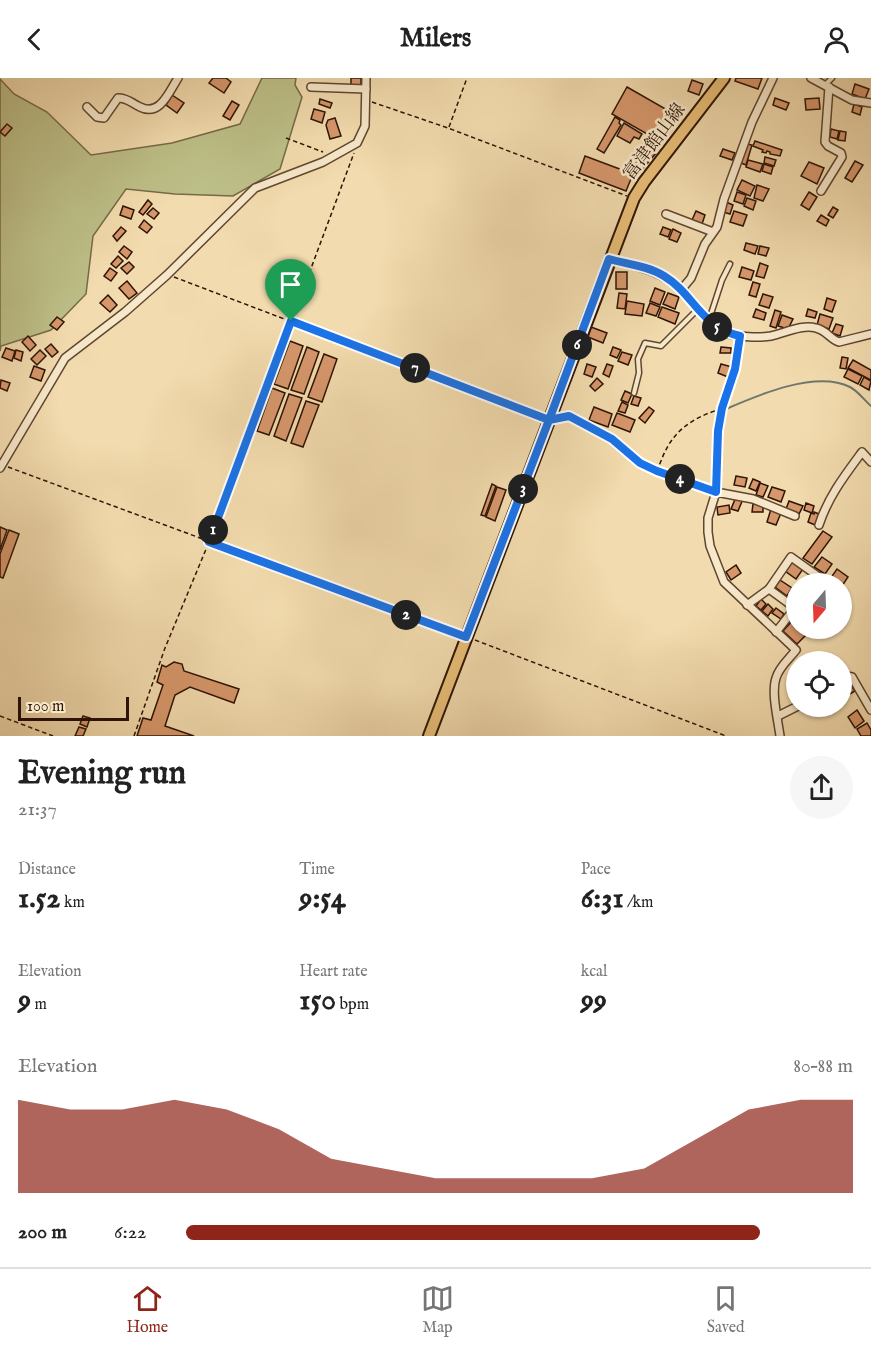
<!DOCTYPE html>
<html lang="en">
<head>
<meta charset="utf-8">
<style>
  :root { --surface:#fff; --page:#f6f6f6; --text:#222; --muted:#767676; --line:#e0e0e0; --accent:#8f2418 }
  body { margin:0; font-family:"IM FELL English","Noto Serif JP",serif; background:var(--page); color:var(--text); height:100vh; display:flex; flex-direction:column; font-size:22px; white-space:nowrap }
  * { box-sizing:border-box; margin:0 }
  p { font-size:20px; color:var(--muted) }
  .icon { flex:none; width:33px; height:33px; fill:none; stroke:currentColor; stroke-width:2; stroke-linecap:round; stroke-linejoin:round }
  .map { position:relative; height:658px; overflow:hidden }
  .side { display:flex; flex-direction:column; background:var(--surface); flex:1 }
  .side>* { flex:none }
  .needle { width:39px; rotate:199deg }
  .fabs { position:absolute; left:786px; top:495px; display:grid; gap:12px }
  .fabs a { display:grid; place-items:center; width:66px; height:66px; border-radius:50%; background:var(--surface); box-shadow:0 2px 4px #0004; font-size:30px }
  .scale { position:absolute; left:18px; bottom:15px; width:111px; box-sizing:border-box; padding-left:6px; border:3px solid #2e1406; border-top:0; font-size:16px; line-height:21px; white-space:nowrap; color:#2e1406; -webkit-text-stroke:4px #f7e8ca; paint-order:stroke }
  .pin { position:absolute; display:grid; place-items:center; width:51px; height:51px; color:#fff; margin:-62px -26px; border-radius:50% 50% 50% 0; rotate:-45deg; box-shadow:0 0 6px #0007 }
  .pin .icon { rotate:45deg }
  .km { position:absolute; width:30px; height:30px; margin:-15px; border-radius:50%; background:#222; color:#fff; font-size:16px; line-height:30px; text-align:center }
  .round { display:grid; place-items:center; flex:none; width:63px; height:63px; border-radius:32px; background:var(--page) }
  .head { display:flex; align-items:center; justify-content:space-between; height:102px; padding:0 18px }
  h1 { font-size:33px; font-weight:800; line-height:45px }
  .stats { display:grid; grid-template-columns:repeat(3,1fr); gap:9px; height:102px; padding:6px 18px }
  .stats div { display:grid; align-content:center }
  .stats b { font-size:30px; font-weight:800 }
  .stats small { font-size:16px; font-weight:400 }
  .stats p { font-size:16px }
  .chart { height:168px; padding:12px 18px }
  .chart p { display:flex; justify-content:space-between }
  .chart svg { width:100%; height:108px; margin-top:6px; fill:var(--accent); opacity:.7 }
  ul { padding:0 18px; list-style:none; font-size:20px }
  li { display:grid; grid-template-columns:96px 72px 1fr; align-items:center; height:45px }
  li i { height:15px; border-radius:8px; background:var(--accent) }
  header { display:flex; justify-content:space-between; align-items:center; height:78px; padding:0 18px; background:var(--surface); font-size:27px; font-weight:800 }
  .tabs { display:flex; justify-content:space-around; align-items:center; height:84px; border-top:2px solid var(--line); background:var(--surface); font-size:16px; color:var(--muted) }
  .tabs a { display:grid; justify-items:center; gap:3px }
  .tabs .current { color:var(--accent) }
  .map>svg:first-child { display:block }
</style>
</head>
<body>
<header><svg class="icon" aria-label="back" viewBox="0 0 24 24"><path d="M15 5l-7 7 7 7"/></svg>Milers<svg class="icon" aria-label="person" viewBox="0 0 24 24"><circle cx="12" cy="8" r="4"/><path d="M4 21q1-7 8-7t8 7"/></svg></header>
<div class="map">
<svg width="871" height="658" viewBox="0 0 871 658">
  <rect width="100%" height="100%" fill="#f2dbae"/>
  <filter id="stains"><feTurbulence type="fractalNoise" baseFrequency=".00333" numOctaves="4"/><feColorMatrix values="0 0 0 0 .2 0 0 0 0 .09 0 0 0 0 .02 0 0 0 .5 -.17"/></filter>
  <radialGradient id="worn" r=".72"><stop offset=".6" stop-color="#630" stop-opacity="0"/><stop offset="1" stop-color="#630" stop-opacity=".3"/></radialGradient>
  <path fill="#bdbf88" stroke="#766a47" stroke-width="1.5" d="M262 0H296L295 7 302 19 280 91 233 118 175 116 126 111 93 158 86 216 51 252 1 268 0 273V1L14 16 47 34 91 77 172 65 240 46Z"/>
  <g fill="none" stroke-linecap="round" stroke-linejoin="round">
    <path stroke="#71776e" stroke-width="2" d="M726 331C758 317 816 292 850 309 858 313 864 322 871 328"/>
  </g>
  <g fill="#d6976b" stroke="#2e1406" stroke-width="1.5">
    <path d="M213 0H226L231 4 224 15 209 5Z"/>
    <rect x="351" y="0" width="10" height="8"/>
    <path d="M736 0H762L758 11 735 3Z"/>
    <path d="M692 2 703 6 699 17 688 13Z"/>
    <path d="M855 6 869 11 865 21 852 16Z"/>
    <path d="M627 9 669 33 654 60 612 36Z"/>
    <path d="M172 17 184 25 177 35 166 27Z"/>
    <path d="M775 20 789 25 786 32 773 27Z"/>
    <path d="M819 20 820 31 806 32 805 21Z"/>
    <path d="M320 21 332 25 330 30 319 26Z"/>
    <path d="M232 23 239 27 230 42 223 38Z"/>
    <path d="M854 26 862 29 860 37 852 34Z"/>
    <path d="M314 31 325 34 322 45 311 41Z"/>
    <path d="M615 39 620 42 619 45 621 47 604 75 597 71Z"/>
    <path d="M335 40 341 58 330 61 326 47 328 42Z"/>
    <path d="M624 45 642 56 639 61 634 59 630 65 617 58Z"/>
    <path d="M7 46 12 50 5 58 0 54Z"/>
    <path d="M831 51 839 53 837 61 830 59Z"/>
    <path d="M840 53 846 54 845 63 838 62Z"/>
    <path d="M755 63 782 72 780 78 770 76V74L767 73 766 75 762 74 763 72 753 68Z"/>
    <path d="M644 65 656 75 641 93 629 83Z"/>
    <path d="M747 66 752 67 746 87 741 85Z"/>
    <path d="M723 71 735 75 732 82 720 78Z"/>
    <path d="M585 78 633 96 626 113 579 95Z"/>
    <path d="M765 79 776 82 774 88 764 85Z"/>
    <path d="M748 82 763 86 760 94 746 89Z"/>
    <path d="M855 83 863 87 852 104 845 100Z"/>
    <path d="M809 84 824 90 817 106 801 98Z"/>
    <path d="M764 86 773 89 771 96 762 93Z"/>
    <path d="M742 102 755 108 750 118 737 112Z"/>
    <path d="M757 107 769 111 763 123 754 120Z"/>
    <path d="M737 114 746 117 743 126 734 123Z"/>
    <path d="M809 114 817 119 809 132 801 127Z"/>
    <path d="M747 120 756 123 753 132 744 128Z"/>
    <path d="M148 122 152 126 143 137 139 134Z"/>
    <path d="M726 124 733 127 730 136 723 134Z"/>
    <path d="M123 128 134 132 131 141 120 137Z"/>
    <path d="M833 129 838 132 833 140 828 137Z"/>
    <path d="M153 130 159 135 154 141 147 136Z"/>
    <path d="M696 133 705 137 702 146 692 142Z"/>
    <path d="M734 133 747 137 743 148 730 144Z"/>
    <path d="M821 137 829 142 826 148 817 143Z"/>
    <path d="M144 142 152 149 147 155 139 149Z"/>
    <path d="M121 149 126 153 117 163 113 158Z"/>
    <path d="M663 149 671 152 668 159 660 156Z"/>
    <path d="M673 151 681 155 677 164 669 161Z"/>
    <path d="M746 165 758 168 755 176 744 172Z"/>
    <path d="M124 168 132 174 127 181 119 174Z"/>
    <path d="M760 168 769 170 766 178 758 176Z"/>
    <path d="M118 178 123 183 116 190 111 186Z"/>
    <path d="M129 184 134 189 127 196 121 190Z"/>
    <path d="M760 185 768 188 764 200 756 198Z"/>
    <path d="M742 189 754 193 751 202 739 199Z"/>
    <path d="M110 190 117 195 111 203 104 198Z"/>
    <rect x="616" y="194" width="11" height="17"/>
    <path d="M127 203 137 215 129 221 119 210Z"/>
    <path d="M753 204 760 206 756 219 749 217Z"/>
    <path d="M655 210 665 214 660 227 650 223Z"/>
    <path d="M619 215 627 216 625 231 617 230Z"/>
    <path d="M668 215 679 219 675 231 663 226Z"/>
    <path d="M763 216 773 219 769 230 759 227Z"/>
    <path d="M108 217 117 227 110 234 100 225Z"/>
    <path d="M827 220 836 223 832 234 824 231Z"/>
    <path d="M627 223 644 226 642 238 625 236Z"/>
    <path d="M650 225 660 229 656 238 646 235Z"/>
    <path d="M662 229 679 235 675 246 658 239Z"/>
    <path d="M756 231 766 235 764 242 753 239Z"/>
    <path d="M808 231 817 234 815 240 806 238Z"/>
    <path d="M775 232 781 234 776 250 770 248Z"/>
    <path d="M820 236 833 240 829 251 817 247Z"/>
    <path d="M782 237 793 241 788 251 778 248Z"/>
    <path d="M57 239 64 244 57 252 50 247Z"/>
    <path d="M836 246 843 248 840 258 832 255Z"/>
    <path d="M591 249 607 255 603 265 588 259Z"/>
    <path d="M28 258 36 267 30 273 22 264Z"/>
    <path d="M290 263 303 268 288 311 274 306Z"/>
    <path d="M51 266 58 274 52 279 45 271Z"/>
    <path d="M307 269 319 274 304 316 291 312Z"/>
    <path d="M613 269 621 272 617 280 610 277Z"/>
    <path d="M721 269 731 270V275H720Z"/>
    <path d="M6 270 15 273 12 283 2 279Z"/>
    <path d="M16 272 23 274 21 283 14 280Z"/>
    <path d="M40 272 46 278 37 287 31 281Z"/>
    <path d="M622 274 632 277 628 287 618 283Z"/>
    <path d="M324 276 337 281 322 324 308 319Z"/>
    <path d="M842 279 848 280 846 291 840 290Z"/>
    <path d="M853 282 871 292V302L848 290Z"/>
    <path d="M587 286 596 289 592 299 584 296Z"/>
    <path d="M607 286 613 288 609 299 603 296Z"/>
    <path d="M721 286 732 289 728 299 718 295Z"/>
    <path d="M34 288 45 292 41 303 30 299Z"/>
    <path d="M848 291 862 298 858 306 844 299Z"/>
    <path d="M864 299 871 303 869 312 860 307Z"/>
    <path d="M597 300 603 306 595 313 590 308Z"/>
    <path d="M1 302 10 305 7 313 0 310Z"/>
    <path d="M272 310 285 315 269 357 257 353Z"/>
    <path d="M625 313 632 316 628 325 621 322Z"/>
    <path d="M289 316 302 320 286 363 274 358Z"/>
    <path d="M634 318 641 320 638 328 631 326Z"/>
    <path d="M306 323 319 327 303 369 291 365Z"/>
    <path d="M622 324 628 327 625 335 618 333Z"/>
    <path d="M594 329 612 336 608 349 589 342Z"/>
    <path d="M649 329 654 333 645 345 639 340Z"/>
    <path d="M617 335 635 342 630 354 612 347Z"/>
    <path d="M736 398 747 400 745 409 734 407Z"/>
    <path d="M753 401 760 404 756 413 749 410Z"/>
    <path d="M760 405 768 408 763 419 756 417Z"/>
    <path d="M492 406 496 408 485 438 481 437Z"/>
    <path d="M497 409 506 412 495 443 486 439Z"/>
    <path d="M772 409 785 413 781 424 768 419Z"/>
    <path d="M736 419 743 421 738 433 731 431Z"/>
    <path d="M789 423 803 428 799 436 786 431Z"/>
    <path d="M806 425 814 428 812 435 804 432Z"/>
    <path d="M753 426 763 427V434H752Z"/>
    <path d="M729 427 730 435 718 437 717 429Z"/>
    <path d="M771 431 781 435 776 447 767 444Z"/>
    <path d="M814 434 819 436 815 447 808 444 811 435 814 436Z"/>
    <path d="M0 449 7 452 0 472Z"/>
    <path d="M9 452 19 456 3 500 0 499V476Z"/>
    <path d="M823 453 832 459 812 486 803 480Z"/>
    <path d="M822 479 832 486 825 496 814 489Z"/>
    <path d="M792 483 803 491 796 501 785 493Z"/>
    <path d="M736 487 741 495 731 502 726 494Z"/>
    <path d="M837 491 848 499 842 508V506H836L830 501Z"/>
    <path d="M780 502 792 510 787 518 775 509Z"/>
    <path d="M761 521 766 526 761 532 756 528Z"/>
    <path d="M768 526 773 531 768 538 762 533Z"/>
    <path d="M776 530 784 536 781 541 772 535Z"/>
    <path d="M792 543 796 550H799L806 557 797 566 783 553Z"/>
    <path d="M174 584 182 586 184 593 239 611 234 625 190 609 175 617 165 648 194 658H137L143 640 151 642 163 607 157 604 162 587 166 589Z"/>
    <path d="M848 603 855 613 843 620 842 607Z"/>
    <path d="M857 632 864 643 855 650 848 639Z"/>
    <path d="M83 638 90 640 87 649 80 646Z"/>
    <path d="M867 645 871 652V658H861L857 651Z"/>
    <path d="M79 649 86 651 83 658H75Z"/>
  </g>
  <g fill="none" stroke-linecap="round" stroke-linejoin="round">
    <g stroke="#5f4630" stroke-width="7">
      <g id="lane">
        <path d="M825 7 832 0"/>
        <path d="M709 242 722 202 730 186"/>
        <path d="M634 315 639 295 638 281 645 265 661 268 697 232"/>
      </g>
    </g>
    <g stroke="#5f4630" stroke-width="10">
      <g id="street">
        <path d="M811 0 852 22 871 25"/>
        <path d="M311 9 366 11"/>
        <path d="M87 29 97 39 104 40 118 20C128 20 131 25 140 29 160 39 169 14 178 0"/>
        <path d="M821 113 842 79 841 75 828 68 825 64 829 9"/>
        <path d="M666 136 713 154"/>
        <path d="M609 181C635 188 660 192 680 211 695 225 706 247 726 255 738 259 759 260 771 258 785 255 802 246 816 250 826 252 830 261 839 264L871 256"/>
        <path d="M681 212 691 200 705 166 717 149 724 121 752 44 773 0"/>
        <path d="M0 390 65 280 125 234 167 197 255 110 323 84 357 65 365 48 366 0"/>
        <path d="M819 447C828 419 845 397 862 374L871 384"/>
        <path d="M769 511 795 530 776 554"/>
        <path d="M747 527 769 511 791 479 829 506"/>
        <path d="M842 602 847 598 852 599 871 632"/>
        <path d="M778 638 798 628"/>
        <path d="M780 658C778 642 771 615 776 600 779 589 789 581 796 572L724 504 710 468 708 454V440L716 414 753 421 795 438"/>
      </g>
    </g>
    <g stroke="#2e1406" stroke-width="14">
      <path id="primary" d="M429 658 634 120 644 104 724 0"/>
    </g>
    <g stroke="#2e1406" stroke-width="1.5" stroke-dasharray="4.5 3" stroke-linecap="butt">
      <path d="M372 24 448 50 627 118"/>
      <path d="M449 49 467 0"/>
      <path d="M286 60 323 74"/>
      <path d="M174 199 542 339"/>
      <path d="M561 339 569 338 612 361 640 385 657 393 708 411"/>
      <path d="M8 389 460 556"/>
      <path d="M657 393C661 383 665 371 672 362 683 346 703 336 721 331"/>
      <path d="M718 406C718 380 716 356 722 330 727 308 735 290 738 266"/>
      <path d="M475 562 726 658"/>
      <path d="M0 638 53 658"/>
      <path d="M134 658 165 570 209 464 354 75"/>
    </g>
    <use href="#lane" stroke="#f7e8ca" stroke-width="4"/>
    <use href="#street" stroke="#f7e8ca" stroke-width="7"/>
    <use href="#primary" stroke="#e9be77" stroke-width="10"/>
  </g>
  <g fill="none" stroke-linecap="round" stroke-linejoin="round">
    <g stroke="#fff" stroke-width="12">
      <path id="route" d="M291 243 209 464 466 559 549 342 569 338 612 361 640 385 657 393 716 414 718 353 722 330 735 291 740 258C700 249 694 216 664 198 648 188 627 186 609 181L549 342 291 243"/>
    </g>
    <use href="#route" stroke="#1a73e8" stroke-width="8"/>
  </g>
  <g text-anchor="middle" dominant-baseline="central" stroke-width="5" stroke-linejoin="round" paint-order="stroke">
    <g font-size="18" fill="#2e1406" stroke="#f7e8ca">
      <text transform="translate(655 64) rotate(-53)">富津館山線</text>
    </g>
  </g>
  <rect width="100%" height="100%" filter="url(#stains)"/>
  <rect width="100%" height="100%" fill="url(#worn)"/>
</svg>
<div class="fabs">
<a><svg class="needle" viewBox="-14 -14 28 28"><path d="M0-13l5 13h-10z" fill="#e53935"/><path d="M0 13l5-13h-10z" fill="#767676"/></svg></a>
<a><svg class="icon" aria-label="locate" viewBox="0 0 24 24"><circle cx="12" cy="12" r="6"/><path d="M12 2v4M12 18v4M2 12h4M18 12h4"/></svg></a>
</div>
<div class="scale">100 m</div>
<div class="pin" style="left:291px;top:243px;background:#1e9e55"><svg class="icon" aria-label="arrive" viewBox="0 0 24 24"><path d="M6 21V4h12l-3 4 3 4H6"/></svg></div>
<b class="km" style="left:213px;top:452px">1</b>
<b class="km" style="left:406px;top:537px">2</b>
<b class="km" style="left:523px;top:411px">3</b>
<b class="km" style="left:680px;top:401px">4</b>
<b class="km" style="left:717px;top:249px">5</b>
<b class="km" style="left:577px;top:267px">6</b>
<b class="km" style="left:415px;top:290px">7</b>
</div>
<section class="side">
<div class="head"><div><h1>Evening run</h1><p>21:37</p></div><a class="round"><svg class="icon" aria-label="share" viewBox="0 0 24 24"><path d="M12 15V3M7 8l5-5 5 5M5 13v7h14v-7"/></svg></a></div>
<div class="stats">
<div><p>Distance</p><b>1.52<small> km</small></b></div>
<div><p>Time</p><b>9:54</b></div>
<div><p>Pace</p><b>6:31<small> /km</small></b></div>
</div>
<div class="stats">
<div><p>Elevation</p><b>9<small> m</small></b></div>
<div><p>Heart rate</p><b>150<small> bpm</small></b></div>
<div><p>kcal</p><b>99</b></div>
</div>
<div class="chart"><p><span>Elevation</span>80–88 m</p>
<svg viewBox="0 0 160 44" preserveAspectRatio="none"><path d="M0 44V6L10 10L20 10L30 6L40 10L50 18L60 30L70 34L80 38L90 38L100 38L110 38L120 34L130 22L140 10L150 6L160 6V44z"/></svg>
</div>
<ul>
<li><b>200 m</b>6:22<i style="width:86%"></i></li>
</ul>
</section>
<nav class="tabs">
<a class="current"><svg class="icon" aria-label="home" viewBox="0 0 24 24"><path d="M3 11l9-7 9 7M6 9v11h12V9"/></svg>Home</a>
<a><svg class="icon" aria-label="map" viewBox="0 0 24 24"><path d="M3 6l6-2 6 2 6-2v14l-6 2-6-2-6 2zM9 4v14M15 6v14"/></svg>Map</a>
<a><svg class="icon" aria-label="saved" viewBox="0 0 24 24"><path d="M7 4h10v16l-5-4-5 4z"/></svg>Saved</a>
</nav>
</body>
</html>
